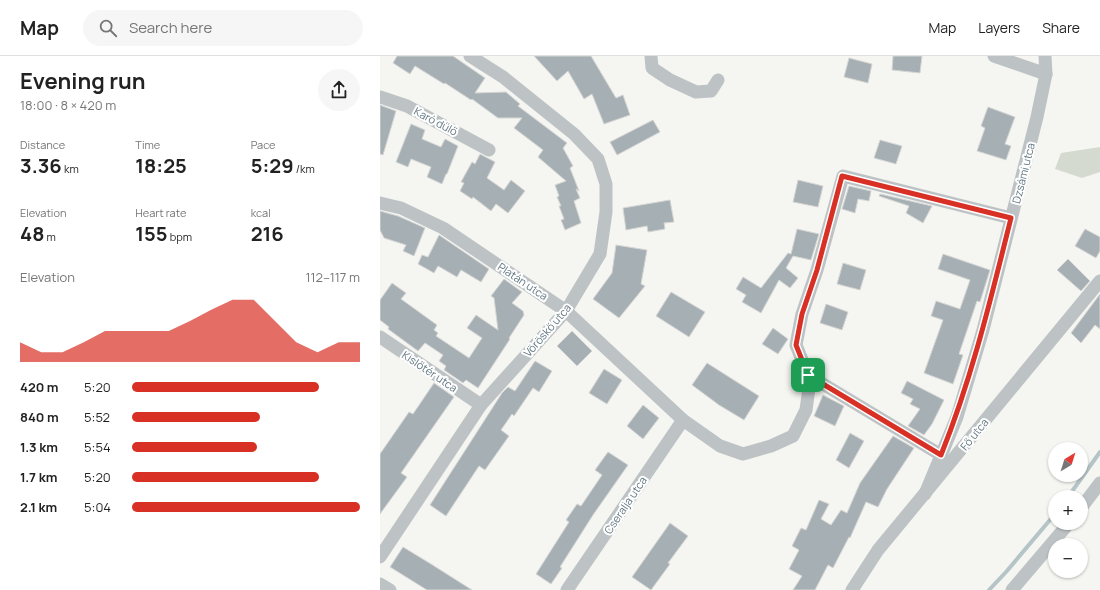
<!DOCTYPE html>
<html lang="en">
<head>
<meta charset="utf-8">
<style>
  :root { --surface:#fff; --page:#f6f6f6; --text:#222; --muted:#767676; --line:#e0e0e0; --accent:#d93025 }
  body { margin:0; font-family:Manrope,sans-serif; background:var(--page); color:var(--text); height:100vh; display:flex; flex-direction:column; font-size:15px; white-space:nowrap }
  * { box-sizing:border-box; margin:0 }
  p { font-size:13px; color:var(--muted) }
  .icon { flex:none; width:22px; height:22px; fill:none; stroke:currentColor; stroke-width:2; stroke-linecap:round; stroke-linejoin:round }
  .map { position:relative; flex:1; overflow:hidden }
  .drawer { display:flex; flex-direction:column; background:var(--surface); width:380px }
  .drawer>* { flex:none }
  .needle { width:26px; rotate:38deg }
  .tools { position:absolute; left:668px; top:386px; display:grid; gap:8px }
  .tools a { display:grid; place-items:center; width:40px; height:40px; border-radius:50%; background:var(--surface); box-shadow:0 1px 3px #0004; font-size:20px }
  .pin { position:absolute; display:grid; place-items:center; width:34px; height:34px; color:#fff; margin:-17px; border-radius:8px; box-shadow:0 2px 6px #0006 }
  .round { display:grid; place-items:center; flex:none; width:42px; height:42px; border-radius:21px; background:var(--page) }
  .headline { display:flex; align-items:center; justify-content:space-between; height:68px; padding:0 20px }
  h1 { font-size:22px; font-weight:700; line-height:30px }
  .figures { display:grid; grid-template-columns:repeat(3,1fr); gap:6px; height:68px; padding:4px 20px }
  .figures div { display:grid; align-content:center }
  .figures b { font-size:20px; font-weight:700 }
  .figures small { font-size:11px; font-weight:400 }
  .figures p { font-size:11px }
  .chart { height:112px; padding:8px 20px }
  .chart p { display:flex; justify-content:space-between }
  .chart svg { width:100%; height:72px; margin-top:4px; fill:var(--accent); opacity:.7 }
  ul { padding:0 20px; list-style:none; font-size:13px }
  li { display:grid; grid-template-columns:64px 48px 1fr; align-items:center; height:30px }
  li i { height:10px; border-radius:5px; background:var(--accent) }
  header { display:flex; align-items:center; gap:24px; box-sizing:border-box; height:56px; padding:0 20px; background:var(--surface); border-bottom:1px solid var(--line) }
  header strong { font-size:19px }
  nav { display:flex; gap:22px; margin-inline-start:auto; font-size:14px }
  .search { width:280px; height:36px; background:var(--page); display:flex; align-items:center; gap:10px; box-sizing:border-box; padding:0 14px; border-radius:22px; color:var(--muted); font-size:15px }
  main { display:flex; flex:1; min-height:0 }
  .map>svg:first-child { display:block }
</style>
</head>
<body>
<header>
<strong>Map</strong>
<div class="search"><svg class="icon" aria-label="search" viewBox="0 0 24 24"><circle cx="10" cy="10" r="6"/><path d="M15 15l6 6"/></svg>Search here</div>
<nav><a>Map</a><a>Layers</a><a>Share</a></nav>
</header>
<main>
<section class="drawer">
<div class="headline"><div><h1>Evening run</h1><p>18:00 · 8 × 420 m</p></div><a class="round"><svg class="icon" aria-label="share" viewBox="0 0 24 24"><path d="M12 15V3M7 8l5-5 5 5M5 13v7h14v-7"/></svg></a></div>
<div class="figures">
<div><p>Distance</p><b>3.36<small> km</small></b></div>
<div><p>Time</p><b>18:25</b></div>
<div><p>Pace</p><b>5:29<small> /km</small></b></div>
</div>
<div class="figures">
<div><p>Elevation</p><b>48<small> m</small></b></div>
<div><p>Heart rate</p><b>155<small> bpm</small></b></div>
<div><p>kcal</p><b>216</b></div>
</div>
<div class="chart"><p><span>Elevation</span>112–117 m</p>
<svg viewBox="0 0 160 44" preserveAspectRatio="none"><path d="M0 44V32L10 38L20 38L30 32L40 25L50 25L60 25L70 25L80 19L90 12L100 6L110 6L120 19L130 32L140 38L150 32L160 32V44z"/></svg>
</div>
<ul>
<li><b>420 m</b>5:20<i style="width:82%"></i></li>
<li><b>840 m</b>5:52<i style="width:56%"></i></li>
<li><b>1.3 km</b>5:54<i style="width:55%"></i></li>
<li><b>1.7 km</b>5:20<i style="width:82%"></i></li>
<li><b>2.1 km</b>5:04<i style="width:100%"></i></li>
</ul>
</section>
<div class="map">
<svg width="720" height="534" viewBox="0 0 720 534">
  <rect width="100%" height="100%" fill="#f5f5f1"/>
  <path fill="#d5dad0" d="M720 91V116L702 122 675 113 681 97Z"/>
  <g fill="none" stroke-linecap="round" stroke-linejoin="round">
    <g stroke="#b5c4c7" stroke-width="4">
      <path d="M688 441 720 396"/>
      <path d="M609 534 626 516 675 458"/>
    </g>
  </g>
  <g fill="#a6b0b4" stroke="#d6d6d4">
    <path d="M17 0H73L105 22 95 37 126 36 140 48 138 50 187 87 183 92 193 110 190 112 199 135 196 133 200 142 194 145 201 167 185 174 181 164 184 163 179 150H181L177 141 179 140 175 129 186 125 158 101 163 94 134 72 142 62H118L92 43 91 44 65 27 64 28 35 10 30 18 13 7Z"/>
    <path d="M154 0H211L236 42 243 39 250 59 224 68 212 38 204 43 188 15 177 25Z"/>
    <path d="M513 0H542L540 17 512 14Z"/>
    <path d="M469 2 492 8 488 27 464 21Z"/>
    <path d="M0 49 16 55 3 99 0 98Z"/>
    <path d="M608 51 635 61 625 88 631 90 626 104 597 95 605 72 601 70Z"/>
    <path d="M273 64 280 76 237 99 230 86Z"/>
    <path d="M31 68 45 74 42 83 61 91 65 83 78 90 67 118H66L62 128 47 121 51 111 31 103 28 111 16 106Z"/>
    <path d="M500 84 522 90 516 108 494 102Z"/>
    <path d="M100 98 115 106 107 122 124 134 131 124 145 135 128 157 116 148 111 155 93 141 92 143 80 135 84 127 81 126 92 106 95 108Z"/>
    <path d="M418 124 443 130 438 151 413 146Z"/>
    <path d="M469 130 491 135 489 145 478 143 475 157 462 153Z"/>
    <path d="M500 138 552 150 543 167 526 157 529 150 499 140Z"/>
    <path d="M290 144 294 166 284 167 285 173 268 176 267 170 246 174 243 152Z"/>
    <path d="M0 155 18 160 45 172 34 200 23 195 26 189 4 182 0 174Z"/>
    <path d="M417 173 439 178 431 204 413 200 406 212 418 222 410 232 399 224 381 257 362 246 366 239 356 233 363 221 381 232 408 197 411 198Z"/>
    <path d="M705 173 720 181V195L716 202 695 190Z"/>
    <path d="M59 179 109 213 101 226 81 214 77 221 58 210 54 217 38 208 42 199 48 201Z"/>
    <path d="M236 189 267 194 261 228 265 230 239 262 213 243 232 217Z"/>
    <path d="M563 198 610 214 600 246 597 245 579 298 583 299 573 328 544 317 563 264 551 260 556 245 580 253 590 224 558 213Z"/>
    <path d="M688 203 710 225 701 235 677 214Z"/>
    <path d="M463 207 486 214 480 234 457 228Z"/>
    <path d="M124 223 142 236 132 247 143 255 144 259 129 282 130 283 98 332 86 324 83 327 64 314 66 310 59 305 63 299 45 287 38 295 8 273 9 271 0 264V244L12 227 26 237 21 243 57 269 54 274 58 277 56 280 89 302 102 282 87 272 96 259 118 274 114 242 111 240Z"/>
    <path d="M291 236 325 256 309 281 276 260Z"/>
    <path d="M720 238V273L715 269 701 287 691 277Z"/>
    <path d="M446 248 468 256 462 274 440 267Z"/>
    <path d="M393 272 408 283 398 298 382 288Z"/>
    <path d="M192 275 212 295 197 310 177 290Z"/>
    <path d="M155 305 172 315 159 336 153 332 134 360 132 358 121 374 129 380 105 414 99 410 66 460 50 449 122 337 128 331 135 335Z"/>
    <path d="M327 307 379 340 364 364 339 349 312 329Z"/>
    <path d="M224 313 242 324 227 348 209 337Z"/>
    <path d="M527 325 564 344 552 368 544 379 528 370 540 353 530 348 533 343 521 337Z"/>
    <path d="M54 327 74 341 21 417 27 421 0 458V398L29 356 33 358Z"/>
    <path d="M443 339 464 350 455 370 434 360Z"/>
    <path d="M263 349 279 362 263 383 247 370Z"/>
    <path d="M470 377 484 385 469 412 456 404Z"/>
    <path d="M513 380 534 392 507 433 498 451 486 446 470 482 469 481 453 512 448 509 435 534H413L422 520 409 513 419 494 412 490 421 472 426 474 439 444 449 448 441 463 451 469 461 454 467 457 480 427Z"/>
    <path d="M228 396 248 409 213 459 180 511 182 512 171 528 156 518 189 466 186 464 197 448 201 450 222 419 215 414Z"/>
    <path d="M290 467 308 480 288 507 290 508 271 534 252 521Z"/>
    <path d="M23 491 51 508 92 534H47L10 511Z"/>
  </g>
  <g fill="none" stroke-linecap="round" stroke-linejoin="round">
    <g stroke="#bdc3c5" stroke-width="13">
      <path d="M271 0 272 12 290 24 316 36 331 35 338 24"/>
      <path d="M614 0 666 18"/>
      <path d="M0 41 27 50 109 94"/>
      <path d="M0 147 21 152 63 172 186 255 303 364 340 390 363 398 391 390 413 380 426 354 429 332 428 319 416 289 422 258 437 214 463 120 631 162"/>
      <path d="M0 281 101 349"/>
      <path d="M428 319 561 399"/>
      <path d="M545 438 577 361 603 274 657 61 666 18 665 0"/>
      <path d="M701 452 720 427"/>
      <path d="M0 501 101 349 186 255 220 198 226 156V128L218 103 194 78 123 21 90 0"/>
      <path d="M0 528 10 534"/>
      <path d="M187 534 303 364"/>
      <path d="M472 534 498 494 720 225"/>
      <path d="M632 534 689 467"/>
    </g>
  </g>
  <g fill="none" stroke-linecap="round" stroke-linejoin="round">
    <g stroke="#fff" stroke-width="8">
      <path id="route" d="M462 120 631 162C611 242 592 322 561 399L428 319 416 289 422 258 437 214Z"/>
    </g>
    <use href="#route" stroke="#d93025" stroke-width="5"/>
  </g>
  <g text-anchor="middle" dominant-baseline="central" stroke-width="4" stroke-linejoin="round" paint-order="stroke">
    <g font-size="11" fill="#637882" stroke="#fff">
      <text transform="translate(56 65) rotate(28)">Karó dűlő</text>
      <text transform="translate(643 117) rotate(-76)">Dzsámi utca</text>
      <text transform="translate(143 225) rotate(34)">Platán utca</text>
      <text transform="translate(167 274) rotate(-49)">Vöröskő utca</text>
      <text transform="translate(50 315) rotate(34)">Kislőtér utca</text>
      <text transform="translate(594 378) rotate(-51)">Fő utca</text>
      <text transform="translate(245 449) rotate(-56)">Cseralja utca</text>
    </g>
  </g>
</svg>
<div class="tools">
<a><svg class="needle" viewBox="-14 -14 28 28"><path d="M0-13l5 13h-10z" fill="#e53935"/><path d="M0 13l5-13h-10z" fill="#767676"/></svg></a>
<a>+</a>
<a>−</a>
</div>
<div class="pin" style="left:428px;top:319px;background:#1e9e55"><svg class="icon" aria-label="arrive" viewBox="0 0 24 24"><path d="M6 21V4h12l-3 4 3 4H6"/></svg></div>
</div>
</main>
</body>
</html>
